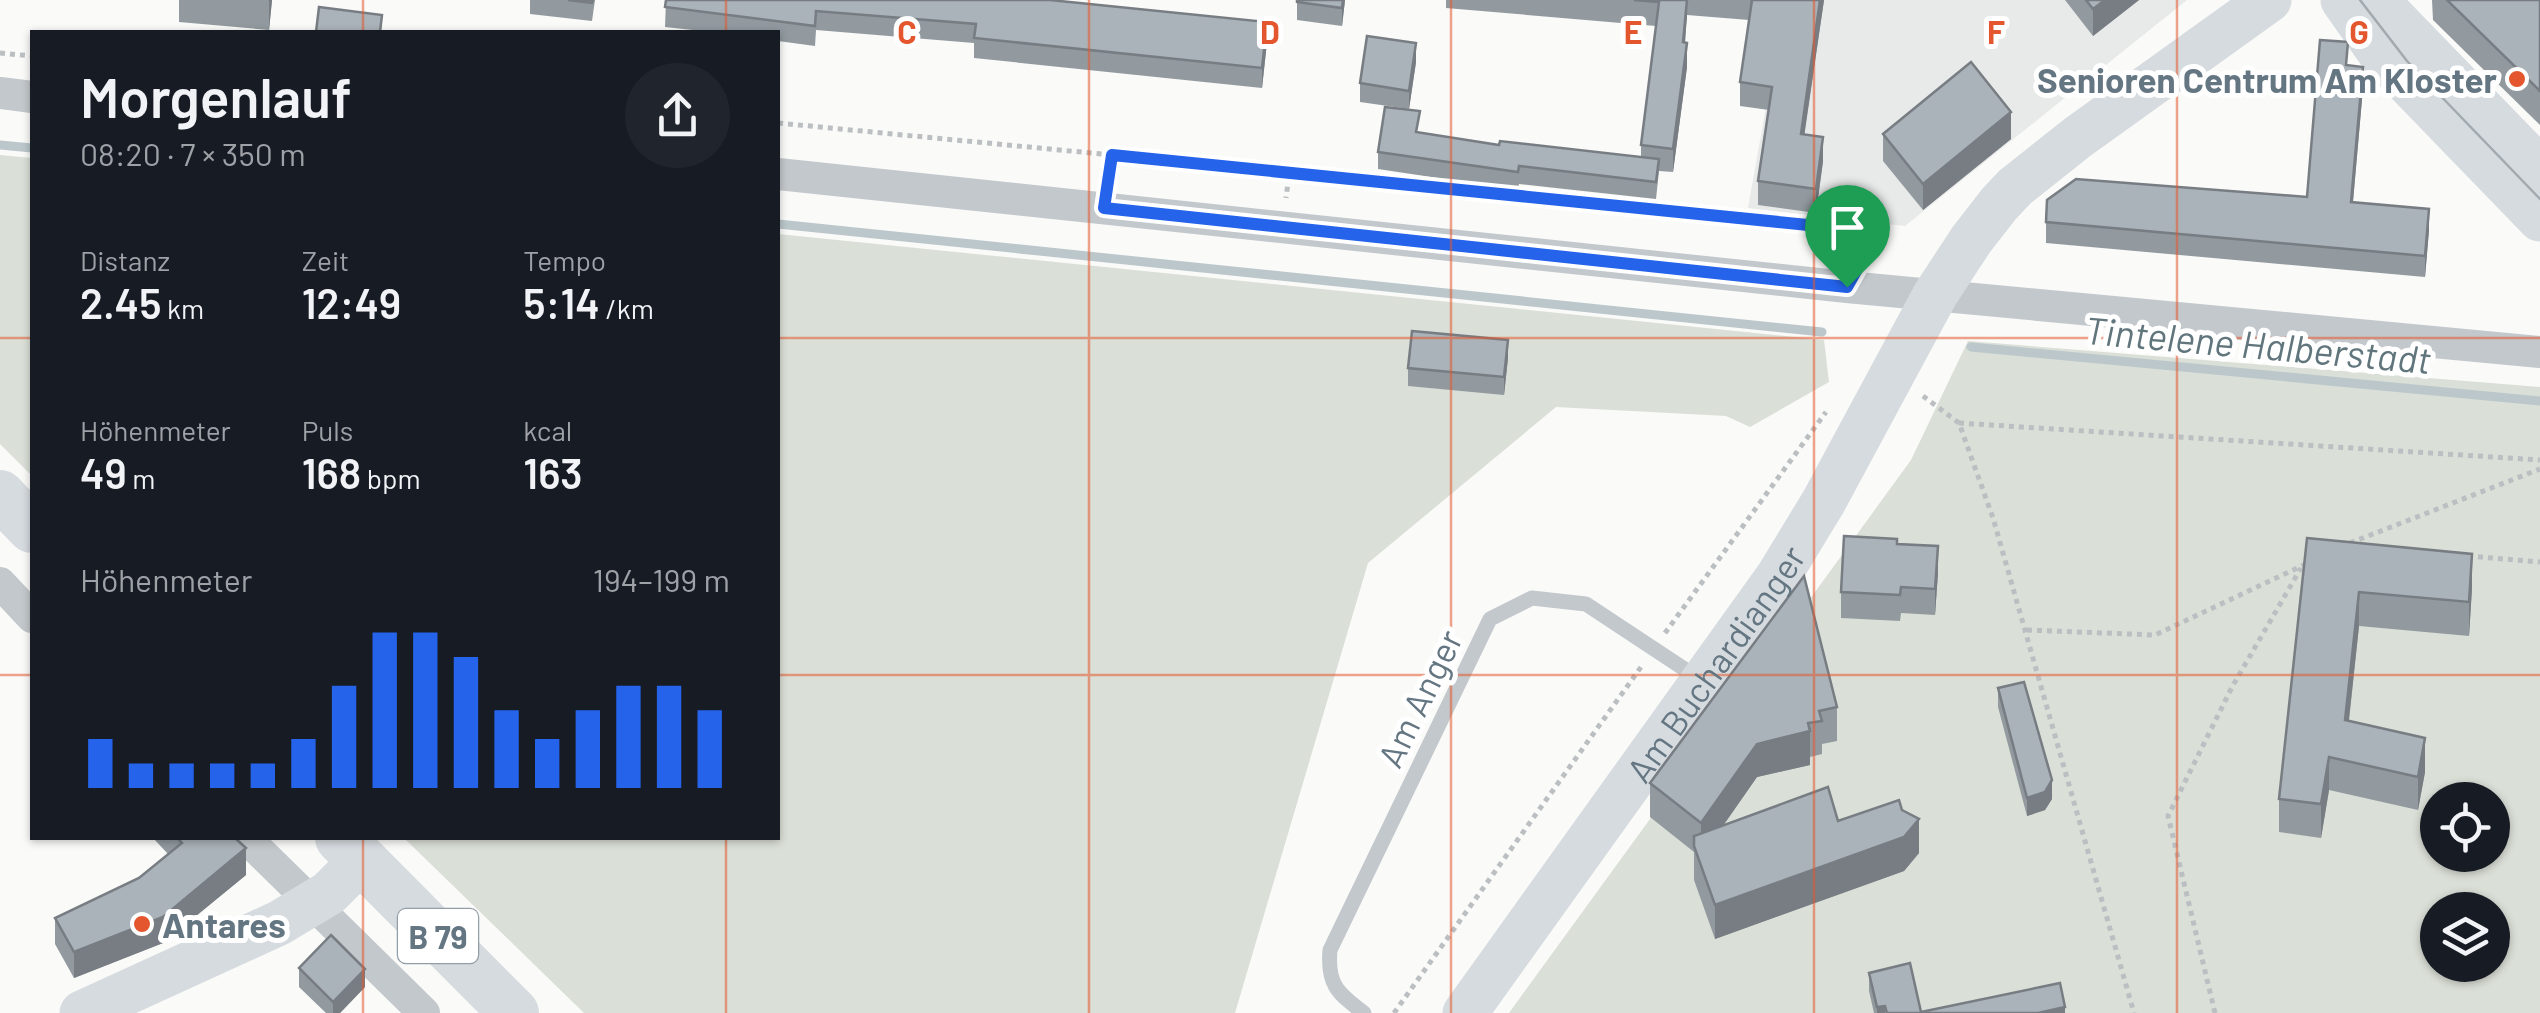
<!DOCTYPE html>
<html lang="de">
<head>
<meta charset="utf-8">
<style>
  :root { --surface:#171b24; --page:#20242c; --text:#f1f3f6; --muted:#9ea1a6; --accent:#2563eb }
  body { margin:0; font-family:Barlow,sans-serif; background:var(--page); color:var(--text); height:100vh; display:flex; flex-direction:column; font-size:38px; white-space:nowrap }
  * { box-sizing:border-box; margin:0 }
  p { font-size:32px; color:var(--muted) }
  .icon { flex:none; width:55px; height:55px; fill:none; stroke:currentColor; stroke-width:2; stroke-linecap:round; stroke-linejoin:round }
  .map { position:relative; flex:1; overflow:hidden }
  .drawer { position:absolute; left:30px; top:30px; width:750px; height:810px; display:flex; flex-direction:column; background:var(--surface); border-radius:0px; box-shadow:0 2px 8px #0004 }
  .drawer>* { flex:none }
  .tools { position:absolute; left:2420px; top:782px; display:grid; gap:20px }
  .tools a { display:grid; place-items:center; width:90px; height:90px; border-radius:50%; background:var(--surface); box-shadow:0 2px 8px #0004; font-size:50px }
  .pin { position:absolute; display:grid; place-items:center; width:85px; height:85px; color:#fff; margin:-102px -42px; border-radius:50% 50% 50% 0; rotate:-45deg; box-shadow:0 0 10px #0007 }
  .pin .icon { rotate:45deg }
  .round { display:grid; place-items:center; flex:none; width:105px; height:105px; border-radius:52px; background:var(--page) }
  .overview { display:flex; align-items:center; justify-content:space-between; height:170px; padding:0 50px }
  h1 { font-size:55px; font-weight:600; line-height:75px }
  .metrics { display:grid; grid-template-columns:repeat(3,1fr); gap:15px; height:170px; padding:10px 50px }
  .metrics div { display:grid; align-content:center }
  .metrics b { font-size:42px; font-weight:600 }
  .metrics small { font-size:28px; font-weight:400 }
  .metrics p { font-size:28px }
  .chart { height:280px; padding:20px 50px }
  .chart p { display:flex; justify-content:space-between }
  .chart svg { width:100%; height:180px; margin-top:10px; stroke:var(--accent); stroke-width:6 }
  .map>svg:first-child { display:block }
</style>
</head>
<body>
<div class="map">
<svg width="2540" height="1013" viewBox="0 0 2540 1013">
  <rect width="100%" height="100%" fill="#fafaf8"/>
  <path fill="#e8e9e9" d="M1785 0H2187L1905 226 1748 208Z"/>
  <g fill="#dadfd7" fill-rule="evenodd">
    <path d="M0 155 32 158V476L0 444Z"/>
    <path d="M778 234 1824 340 1829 382 1750 427 1726 416 1556 407 1368 563 1235 1013H584L404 838H778Z"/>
    <path d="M1968 341 2540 387V1013H1509L1911 460ZM2438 800H2492V855H2438ZM2438 910H2492V965H2438Z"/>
  </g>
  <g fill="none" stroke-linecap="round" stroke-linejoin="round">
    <g stroke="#bbc7cb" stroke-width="9">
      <path d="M0 145 32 148"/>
      <path d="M778 224 1822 332"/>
      <path d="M1971 347 2540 401"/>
    </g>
    <g stroke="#bbbfc2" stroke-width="5" stroke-dasharray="5 5" stroke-linecap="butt">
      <path d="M0 53 32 56"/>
      <path d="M778 123 1112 155 1108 176"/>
      <path d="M1112 155 1289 175 1286 198"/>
      <path d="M1289 175 1878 232 1863 258"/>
      <path d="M1923 396 1959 423 1993 518 2134 1013"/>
      <path d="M1959 423 2540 460"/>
      <path d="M2350 543 2540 469"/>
      <path d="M2468 556 2540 562"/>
      <path d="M2027 630 2155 635 2308 563"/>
      <path d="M1665 633 1826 412"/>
      <path d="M1394 1013 1641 667"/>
      <path d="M2215 1013 2168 816 2232 687 2301 568"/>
    </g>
    <path stroke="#c3c8cc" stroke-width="15" d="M1364 1013C1337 993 1327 984 1330 950L1490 619 1532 598 1586 604 1698 678"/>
    <g stroke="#c3c8cc" stroke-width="32">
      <path d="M0 93 32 97"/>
      <path d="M778 174 1847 287 2540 352"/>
      <path d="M0 583 32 617"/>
      <path d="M246 838 424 1013"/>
    </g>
    <g stroke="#d6dbdf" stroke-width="45">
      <path d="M2343 0 2383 57 2540 219"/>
      <path d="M2376 0 2540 169"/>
      <path d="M82 1013 279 923 329 893 362 860"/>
      <path id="s1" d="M1465 1013 1779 575 1824 501 1935 295 1971 240 1999 204 2015 187 2078 137 2269 0"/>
    </g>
    <g stroke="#d6dbdf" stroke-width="50">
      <path d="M0 495 32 528"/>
      <path d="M340 838 514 1013"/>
    </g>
    <path stroke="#a2aab0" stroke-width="2.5" d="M2360 0 2407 61 2540 199"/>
  </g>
  <g fill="#929a9f">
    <path d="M179 0H272L269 30 179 22Z"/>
    <path d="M530 0H595L592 21 530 14Z"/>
    <path d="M666 0 1267 42 1262 88 974 58V43L816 30 815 46 778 41V32H711L665 27Z"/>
    <path d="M1297 0H1345L1342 26 1297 20Z"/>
    <path d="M1446 0H1824L1804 135 1823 161 1816 213 1758 205V181L1769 110 1740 106V82L1749 20 1687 15 1685 43 1687 67 1673 172 1659 171 1656 199 1519 184 1518 190 1378 169V152L1419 133 1499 145 1641 157V145L1656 26 1446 8Z"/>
    <path d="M2065 0H2139L2093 36Z"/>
    <path d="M2432 0H2540V125L2433 20Z"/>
    <path d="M1416 62 1409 109 1360 102V83Z"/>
    <path d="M2348 65 2363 88 2353 202 2429 230 2425 277 2046 243V222L2307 197Z"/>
    <path d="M1883 134 2011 139 1923 210 1883 161Z"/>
    <path d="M1508 358 1504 395 1408 386V368Z"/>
    <path d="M2307 538 2472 588 2469 636 2359 626 2349 721 2425 772 2418 810 2329 790 2321 838 2279 832V799Z"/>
    <path d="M1897 544 1938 573 1935 615 1901 613 1900 621 1841 618V592Z"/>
    <path d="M1804 576 1837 707V741L1822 744V754L1810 757V765L1757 777 1723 826 1838 821 1902 810 1919 853 1904 871 1715 939 1694 880V852L1650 817V783Z"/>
    <path d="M1998 688 2052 799 2045 810 2027 816 1998 707Z"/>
    <path d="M153 838H235L246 875 163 943 74 978 55 944V918L139 878 168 854Z"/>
    <path d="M299 968 365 987 340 1013H326L299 987Z"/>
    <path d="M1869 973 1921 1012 2065 1013H1874L1869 991Z"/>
  </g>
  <g fill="#777d82">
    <path d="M269 0H272L269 30Z"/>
    <path d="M1343 0H1345L1342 26V8Z"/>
    <path d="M1687 0V15L1683 66V42Z"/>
    <path d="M1820 0H1824L1801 158V134Z"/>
    <path d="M2105 0H2139L2093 36V9Z"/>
    <path d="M1267 22V42L1262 88V68Z"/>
    <path d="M1416 43V62L1409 109V91Z"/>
    <path d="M1687 43V67L1673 172V149Z"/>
    <path d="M2363 67V88L2351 223V202Z"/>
    <path d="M2011 112V139L1923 210V184Z"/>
    <path d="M1823 137V161L1816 213V189Z"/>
    <path d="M2429 209V230L2425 277V256Z"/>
    <path d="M1508 340V358L1504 395V377Z"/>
    <path d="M1938 546V573L1935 615V589Z"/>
    <path d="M2472 554V588L2469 636V602Z"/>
    <path d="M2359 592V626L2345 754V720Z"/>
    <path d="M1810 731V765L1757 777 1701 857V823L1757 744Z"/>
    <path d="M2425 738V772L2418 810V777Z"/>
    <path d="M2329 757V790L2321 838V804Z"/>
    <path d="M2052 780V799L2045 810 2027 816V798Z"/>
    <path d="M1919 819V853L1904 871 1715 939V905Z"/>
    <path d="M246 848V875L163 943 74 978V952Z"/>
    <path d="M365 969V987L340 1013H333V1002Z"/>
    <path d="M1885 1006V1013H1877V1007Z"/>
    <path d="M2065 1007V1013H2038Z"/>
  </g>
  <g fill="#aab3b9" stroke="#777d82" stroke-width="2.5">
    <path d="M568 0H593L592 3Z"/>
    <path d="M666 0H1050L1267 22 1262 68 974 38 976 24 816 11 815 26 665 7Z"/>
    <path d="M1297 0H1343L1342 8 1297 2Z"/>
    <path d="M1634 0H1687L1683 42 1687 43 1673 149 1641 145 1659 2Z"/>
    <path d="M1752 0H1820L1801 134 1823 137 1816 189 1758 181 1772 87 1740 82Z"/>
    <path d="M2086 0H2105L2093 9Z"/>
    <path d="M2447 0H2540V91Z"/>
    <path d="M319 7 382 15 380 32H316Z"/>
    <path d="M1367 36 1416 43 1409 91 1360 83Z"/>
    <path d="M2320 40 2348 42 2346 65 2363 67 2351 202 2429 209 2425 256 2046 222 2047 200 2076 179 2307 197Z"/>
    <path d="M1971 62 2011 112 1923 184 1883 134Z"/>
    <path d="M1385 107 1420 111 1416 132 1499 145 1500 141 1659 159 1656 182 1519 166 1518 172 1378 152Z"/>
    <path d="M1412 331 1508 340 1504 377 1408 368Z"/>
    <path d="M1844 536 1897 539V544L1938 546 1935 589 1901 587 1900 595 1841 592Z"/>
    <path d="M2307 538 2472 554 2469 602 2359 592 2345 720 2425 738 2418 777 2329 757 2321 804 2279 799Z"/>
    <path d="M1804 576 1837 707 1819 711 1822 721 1808 723 1810 731 1757 744 1701 823 1650 783Z"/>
    <path d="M2024 682 2052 780 2045 792 2027 798 1998 688Z"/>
    <path d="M1828 787 1838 821 1899 800 1902 810 1919 819 1904 837 1715 905 1694 846V836Z"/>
    <path d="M177 838H235L246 848 163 917 74 952 55 918 139 878 182 843Z"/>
    <path d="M331 935 365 969 333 1002 299 968Z"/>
    <path d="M1910 963 1921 1012 2060 983 2065 1007 2038 1013H1887L1885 1006 1877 1007 1869 973Z"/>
  </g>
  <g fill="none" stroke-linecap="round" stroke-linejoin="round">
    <g stroke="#fff" stroke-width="20">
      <path id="route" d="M1112 155 1878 232 1847 287 1104 208Z"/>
    </g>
    <use href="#route" stroke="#2563eb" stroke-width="12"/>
  </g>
  <path fill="none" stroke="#e4572e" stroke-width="2.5" stroke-opacity="0.55" d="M363 0V32M726 0V32M1089 0V1013M1451 0V1013M1814 0V1013M2177 0V1013M0 338H32M778 338H2540M0 675H32M778 675H2540M363 838V1013M726 838V1013"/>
  <g fill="#e4572e" stroke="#fff" stroke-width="4">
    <circle cx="2517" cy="79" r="10"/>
    <circle cx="142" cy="924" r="10"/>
  </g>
  <g text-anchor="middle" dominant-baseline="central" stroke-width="10" stroke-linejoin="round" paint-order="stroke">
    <rect fill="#fff" stroke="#939fa8" stroke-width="2.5" x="398" y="909" width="80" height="54" rx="8"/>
    <g font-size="32" font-weight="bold" fill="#657683">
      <text x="438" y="936">B 79</text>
    </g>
    <g font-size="35" font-weight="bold" fill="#657683" stroke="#fff" text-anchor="end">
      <text x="2497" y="79">Senioren Centrum Am Kloster</text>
      <text x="162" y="924" text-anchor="start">Antares</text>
    </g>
    <g font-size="35" fill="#657683" stroke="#fff">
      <text stroke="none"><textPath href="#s1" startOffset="430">Am Buchardianger</textPath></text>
      <text transform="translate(1419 698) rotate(-64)">Am Anger</text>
    </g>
    <g font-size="38" font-style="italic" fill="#60757c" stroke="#fff">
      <text transform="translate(2258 344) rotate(5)">Tintelene Halberstadt</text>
    </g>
  </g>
  <g font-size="32" text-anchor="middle" font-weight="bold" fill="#e4572e" stroke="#fff" stroke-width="10" stroke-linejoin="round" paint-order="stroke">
    <text x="907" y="44">C</text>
    <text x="1270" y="44">D</text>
    <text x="1633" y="44">E</text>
    <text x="1996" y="44">F</text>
    <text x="2359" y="44">G</text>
  </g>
</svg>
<div class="tools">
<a><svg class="icon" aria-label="locate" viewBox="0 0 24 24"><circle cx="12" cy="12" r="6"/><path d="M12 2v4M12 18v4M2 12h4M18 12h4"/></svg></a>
<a><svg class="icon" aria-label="layers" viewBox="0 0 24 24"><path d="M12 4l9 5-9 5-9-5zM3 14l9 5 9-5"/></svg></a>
</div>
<div class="pin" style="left:1847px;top:287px;background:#1e9e55"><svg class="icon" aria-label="arrive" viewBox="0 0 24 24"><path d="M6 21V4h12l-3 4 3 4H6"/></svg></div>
<section class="drawer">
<div class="overview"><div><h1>Morgenlauf</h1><p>08:20 · 7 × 350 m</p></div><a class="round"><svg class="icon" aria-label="share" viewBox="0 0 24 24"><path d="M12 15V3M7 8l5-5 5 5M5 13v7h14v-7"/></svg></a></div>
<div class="metrics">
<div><p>Distanz</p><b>2.45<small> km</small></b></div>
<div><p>Zeit</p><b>12:49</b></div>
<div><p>Tempo</p><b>5:14<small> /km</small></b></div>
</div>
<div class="metrics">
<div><p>Höhenmeter</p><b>49<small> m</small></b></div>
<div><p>Puls</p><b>168<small> bpm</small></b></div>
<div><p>kcal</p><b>163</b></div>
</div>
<div class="chart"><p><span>Höhenmeter</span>194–199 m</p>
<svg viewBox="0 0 160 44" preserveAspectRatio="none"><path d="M5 44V32M15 44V38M25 44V38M35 44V38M45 44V38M55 44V32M65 44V19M75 44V6M85 44V6M95 44V12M105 44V25M115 44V32M125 44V25M135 44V19M145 44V19M155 44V25"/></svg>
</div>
</section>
</div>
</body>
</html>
